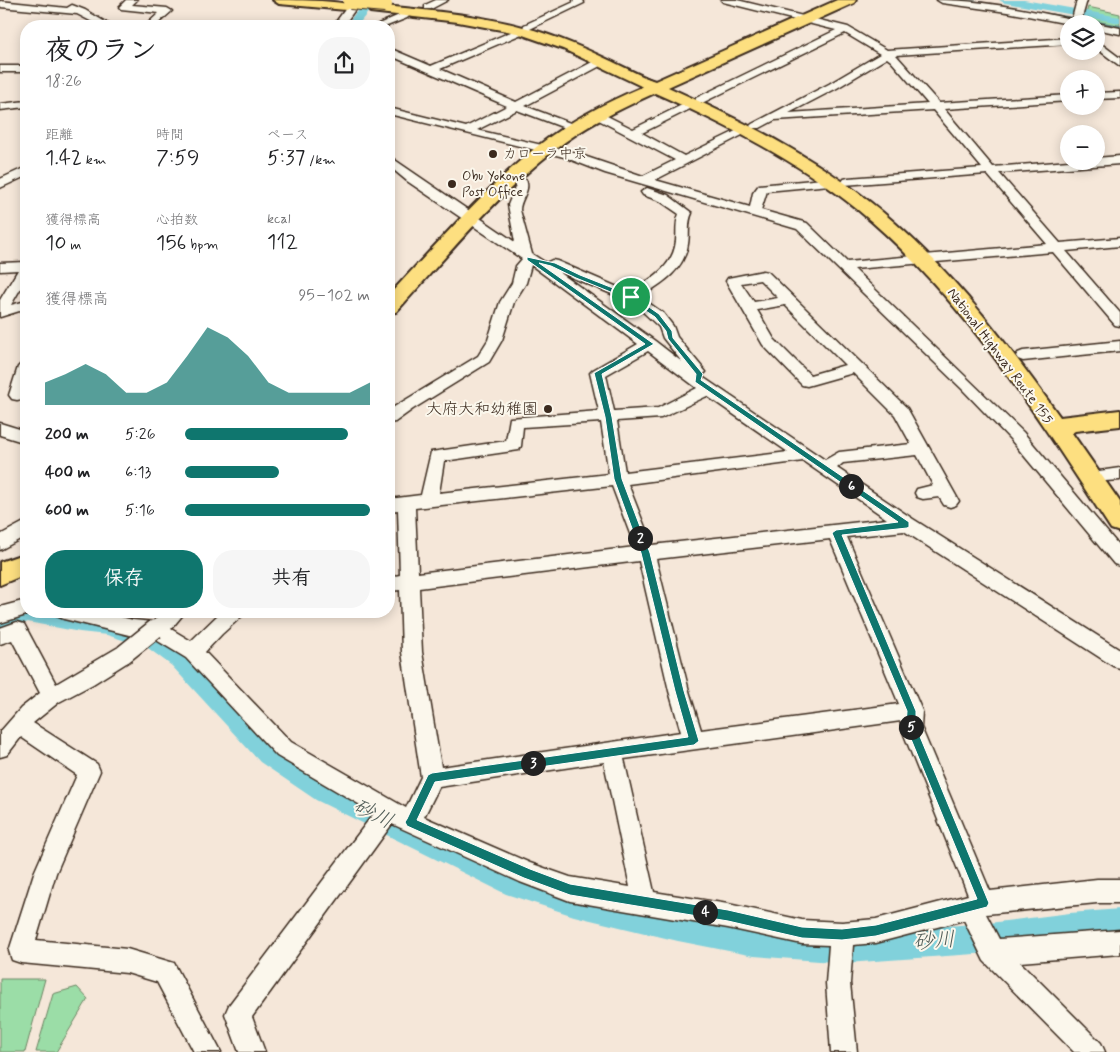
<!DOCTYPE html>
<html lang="ja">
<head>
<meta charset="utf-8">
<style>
  :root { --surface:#fff; --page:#f6f6f6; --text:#202124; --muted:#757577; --accent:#0f766e }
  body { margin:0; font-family:Mynerve,"Klee One",sans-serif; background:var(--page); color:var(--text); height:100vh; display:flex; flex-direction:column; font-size:19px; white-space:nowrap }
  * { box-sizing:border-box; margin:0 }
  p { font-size:16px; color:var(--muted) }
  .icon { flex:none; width:28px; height:28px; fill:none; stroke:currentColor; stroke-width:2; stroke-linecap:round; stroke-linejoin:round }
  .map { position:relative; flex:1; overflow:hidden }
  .details { position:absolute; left:20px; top:20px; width:375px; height:598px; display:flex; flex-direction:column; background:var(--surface); border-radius:20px; box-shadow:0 2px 12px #0003 }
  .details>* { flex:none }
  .fabs { position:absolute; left:1060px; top:15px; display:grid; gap:10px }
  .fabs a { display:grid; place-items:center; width:45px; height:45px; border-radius:50%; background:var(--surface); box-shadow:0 2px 12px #0003; font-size:25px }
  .pin { position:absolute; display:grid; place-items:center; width:42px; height:42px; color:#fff; margin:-21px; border:2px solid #fff; border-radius:50%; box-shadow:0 1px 5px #0007 }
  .km { position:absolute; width:25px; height:25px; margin:-12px; border-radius:50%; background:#222; color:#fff; font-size:14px; line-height:25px; text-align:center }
  .round { display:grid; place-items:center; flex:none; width:52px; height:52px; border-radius:20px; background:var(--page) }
  .head { display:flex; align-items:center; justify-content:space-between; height:85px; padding:0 25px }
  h1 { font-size:28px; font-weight:600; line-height:38px }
  .stats { display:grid; grid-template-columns:repeat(3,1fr); gap:8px; height:85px; padding:5px 25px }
  .stats div { display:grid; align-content:center }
  .stats b { font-size:21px; font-weight:600 }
  .stats small { font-size:14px; font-weight:400 }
  .stats p { font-size:14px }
  .chart { height:140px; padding:10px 25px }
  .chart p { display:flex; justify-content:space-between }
  .chart svg { width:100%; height:90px; margin-top:5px; fill:var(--accent); opacity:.7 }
  .cta { display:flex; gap:10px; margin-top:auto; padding:10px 25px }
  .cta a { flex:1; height:58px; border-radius:20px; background:var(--accent); color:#fff; font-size:20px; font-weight:600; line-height:58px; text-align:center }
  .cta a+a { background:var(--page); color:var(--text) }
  ul { padding:0 25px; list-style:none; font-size:16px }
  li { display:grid; grid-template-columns:80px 60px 1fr; align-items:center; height:38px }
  li i { height:12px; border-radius:6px; background:var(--accent) }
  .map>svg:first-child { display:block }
</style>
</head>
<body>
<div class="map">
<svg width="1120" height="1052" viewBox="0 0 1120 1052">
  <rect width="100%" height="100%" fill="#f5e7d9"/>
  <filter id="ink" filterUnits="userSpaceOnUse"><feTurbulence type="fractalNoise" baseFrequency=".02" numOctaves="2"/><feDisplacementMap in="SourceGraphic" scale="10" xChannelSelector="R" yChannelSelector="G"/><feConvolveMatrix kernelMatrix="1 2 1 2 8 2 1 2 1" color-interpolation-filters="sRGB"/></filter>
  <g filter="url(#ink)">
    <g fill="#9bdda7" stroke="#6b8462">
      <path d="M1088 7 1120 14V27L1084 21Z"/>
      <path d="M0 979H45L25 1052H0Z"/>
      <path d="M77 987 88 999 56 1052H36L53 994Z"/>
    </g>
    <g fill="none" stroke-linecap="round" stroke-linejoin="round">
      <g stroke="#658e8f" stroke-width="2.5">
        <path d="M963 0 983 3"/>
        <path d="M1029 11 1120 26"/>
      </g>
      <g fill="#81d1db" fill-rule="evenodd">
        <path d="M366 0H378L357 26H345Z"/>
        <path d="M999 0H1024L1120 17V23L1005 3Z"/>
        <path d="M26 604V611H70L107 615 164 634 188 652 278 746 334 782 520 871 574 888 678 913 754 926 846 933 989 923 1070 913 1120 909V937L1070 941 989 953 846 963 754 956 678 941 574 916 506 894 316 800 260 762 172 666 148 648 107 635 80 632 28 622 0 631V613Z"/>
      </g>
      <g stroke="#3b2a1e" stroke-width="3">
        <g id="minor">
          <path d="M126 0H137L132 5 167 8 172 11 155 26H145L159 13 121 9 119 7Z"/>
          <path d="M352 0H362L343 26H333Z"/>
          <path d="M436 0H448L431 9H425V5Z"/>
          <path d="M573 0H583L584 3 530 29H525L524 33 440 69 516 102 596 60H604V64L525 106 578 126 580 128 578 130H570L517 110 477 130 572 152 643 176 675 160 593 117 591 115 593 113H601L633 129 688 102H696V98L836 30 723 2 721 0H737L848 27 887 50 1069 38V44L896 55 939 103 1069 95V101L944 109 993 167 1069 161H1096V158L1120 156V164L999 173 1060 243 1120 238V246L1066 251 1120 313V326L1115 325 1053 252 854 269 1023 432 1120 547V566L1114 564 1011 440 962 389 797 229 605 173 564 157 389 114V108L466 127 507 106 389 55V48L431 66 518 29H523L524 25 574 2ZM845 33 880 54 829 84 752 124 750 126 752 128H760L775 120 933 110 982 168 848 178 844 179 842 182 844 185 987 174 1047 244 847 262 807 223 761 210 767 191 830 185 836 181 834 178 759 185 753 193 750 207 655 180 752 130 750 128H742L684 156 642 133 696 106V102H704ZM887 58 891 61 928 104 789 113 837 88Z"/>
          <path d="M937 0C983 0 1027 10 1072 19L1077 0H1087L1081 21 1088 24H1069L1007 12 942 3Z"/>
          <path d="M0 1 67 8 72 5 85 10 112 26H100L77 14 0 7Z"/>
          <path d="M404 13 409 16 407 18 387 26H374Z"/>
          <path d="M1096 23 1120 28V34L1096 29V24H1093Z"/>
          <path d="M1096 40 1120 58V66L1096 48Z"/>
          <rect x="0" y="66" width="26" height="6"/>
          <path d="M1120 92V98L1096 99V93Z"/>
          <path d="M26 101V107L0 110V104Z"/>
          <path d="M389 156 515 242 508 205 516 185 507 180 513 176 526 180C531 191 520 199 520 210L532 254 546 263 552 260 557 261 629 292C650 280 673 268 676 241 677 232 675 223 679 214L660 201 643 195 641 192 647 188 668 195 692 213C687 223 690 233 688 244 684 271 661 284 640 297L663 313 673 326 677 337 706 372 701 376 825 460 839 452 911 444 895 415 853 373 807 386 802 385 763 345 726 281 728 278 763 271 768 272 907 408 959 501 956 505 950 507 944 505 939 497 923 499 917 497 915 493 917 489 933 485 917 455 843 463 837 468 913 519 1120 650V668L1113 666 904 531 847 537 922 711 921 727 990 891 1097 879H1120V903H1097L986 914 999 939 1120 930V954L1020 962 1101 1043 1105 1052H1074L984 961 964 920 876 943 853 945 850 983 857 1052H831L826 983 829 945 802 944 728 928 570 901 520 882 392 824 252 1017 265 1052H239L225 1014 229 1005 374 813 277 756 186 658 153 638 133 636 64 619 57 616 55 611H96L133 620 153 622 164 611H186L171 629 191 641 222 611H244L242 616 222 634 205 652 291 742 406 808 421 777 402 652 400 590 389 591V577L400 575 398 510 389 511V499L421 495 431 452 506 441 510 418 599 411 590 373 593 370 638 344 531 265 526 283 514 302 502 340 489 362 413 409 395 422 389 423V410L478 356 488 340 500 302 512 283 516 266 522 259 407 181 389 166ZM559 272 614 295 641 310 659 327 663 338 682 362 655 341ZM760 280 778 298 754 302 741 283ZM785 305 845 365 810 375 774 339 757 310ZM648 351 697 388 658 408 614 411 606 375ZM707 396 788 452 625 472 617 421 661 418ZM601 422 609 474 439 493 444 461 519 450 521 446 523 427ZM803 461 887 519 652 545 628 484ZM612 486 635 547 418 573 415 508ZM830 539 899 704 701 730 689 691 656 559ZM639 561 669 691 681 732 441 767 422 652 419 588ZM901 721V727L968 895 876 919 842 922 802 920 728 904 654 892 624 759ZM604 762 630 887 570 877 530 863 424 817 439 787Z"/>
          <path d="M26 167V176L0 188V179Z"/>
          <path d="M26 262V279L11 305 26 301V309L0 317V300L18 270 0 271V263Z"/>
          <path d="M1120 341V351L1023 361 1018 359 1016 356 1018 353 1023 351Z"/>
          <path d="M26 362 25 395 22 399 17 400 12 399 9 395 18 367 21 364Z"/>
          <path d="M0 423 26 431V443L0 435Z"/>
          <path d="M1120 468V480L1105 481 1099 479 1097 475 1099 471Z"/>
          <path d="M26 521V536L0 550V535Z"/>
          <path d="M26 600V611H34L33 613 0 623V607Z"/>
          <path d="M17 622 24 624 56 684 117 648 124 646 131 648 134 654 131 660 93 684 59 702 33 723 97 764 100 771 56 873 36 940 127 949 174 963 221 1052H194L157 982 127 973 21 963 12 960 9 951 34 873 77 775 21 737 7 755 0 757V732L21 708 40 693 12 640 0 644V628Z"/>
        </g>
      </g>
      <g stroke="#3b2a1e" stroke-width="4">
        <g id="major">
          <path d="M273 0C288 0 344 0 352 6L346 10 279 4Z"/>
          <path d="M374 5C432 11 491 15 546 34 583 46 616 64 651 80L653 83 651 86H641L563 49 517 33 458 22 370 12 368 9 370 6Z"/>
        </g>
      </g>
      <g stroke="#3b2a1e" stroke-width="4">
        <g id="highway">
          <path d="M837 0H856L854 3 668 87C748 123 828 163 894 222 959 279 1010 348 1060 417L1120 410V426L1075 431 1072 433 1120 502V532L1111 529C1038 417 961 295 858 210 797 160 726 125 655 93 620 109 583 127 553 151 495 197 446 257 396 312L389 313V295C437 244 484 189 539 145 569 121 607 102 642 87L638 83 640 80 646 78 655 81Z"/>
          <path d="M26 553V574L0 585V562Z"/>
        </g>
      </g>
      <use href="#minor" fill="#fbf7ec" fill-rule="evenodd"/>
      <use href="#major" fill="#fddf80" fill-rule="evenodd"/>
      <use href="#highway" fill="#fddf80" fill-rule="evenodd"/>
      <g stroke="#3b2a1e" stroke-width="21" stroke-linecap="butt">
        <path id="minor-bridge" d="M124 654 155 629"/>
      </g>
      <g stroke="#3b2a1e" stroke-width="16" stroke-linecap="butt">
        <path id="major-bridge" d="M350 2 385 5"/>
      </g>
      <use href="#minor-bridge" stroke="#fbf7ec" stroke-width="18"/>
      <use href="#major-bridge" stroke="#fddf80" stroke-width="14"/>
    </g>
  </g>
  <path fill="#0f766e" stroke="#fff" fill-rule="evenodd" d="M527 257 555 263 580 275 633 296 659 314 672 331 673 338 703 374 701 380 909 522V527L907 528 842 535 916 711V727L989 903 987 907 876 936 842 940 802 938 728 921 570 895 524 878 407 826 405 822 407 819 428 775 432 773 688 737 675 691 641 553 614 479 605 417 594 373 645 344 527 260ZM539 263 551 266 576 278 628 299 655 317 666 331 668 339 696 374 695 382 898 522 836 530 832 533 907 711 906 727 977 899 876 925 842 929 802 927 728 910 570 884 530 869 417 820 435 782 694 745 699 741 684 691 650 553 622 479 612 417 602 374 654 344Z"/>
  <g fill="#3b2a1e" stroke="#fbf7ec" stroke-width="2">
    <circle cx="493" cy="154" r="5"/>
    <circle cx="452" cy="184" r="5"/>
    <circle cx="548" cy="409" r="5"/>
  </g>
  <g text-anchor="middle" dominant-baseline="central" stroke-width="4" stroke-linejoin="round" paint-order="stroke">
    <g font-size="14" fill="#3b2a1e" stroke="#fbf7ec" text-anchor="start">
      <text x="503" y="154">カローラ中京</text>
      <text x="462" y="176">Obu Yokone<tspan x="462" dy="16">Post Office</tspan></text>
    </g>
    <g font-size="14" fill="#3b2a1e" stroke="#fbf7ec">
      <text transform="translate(1000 356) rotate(53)">National Highway Route 155</text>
    </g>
    <g font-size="16" fill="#3b2a1e" stroke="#fbf7ec" text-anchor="end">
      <text x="538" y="409">大府大和幼稚園</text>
    </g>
    <g font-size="21" font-style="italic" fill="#505c57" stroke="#fbf7ec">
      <text transform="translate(373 814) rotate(26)">砂川</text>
      <text transform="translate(934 941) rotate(-4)">砂川</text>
    </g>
  </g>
</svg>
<div class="fabs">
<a><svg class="icon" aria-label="layers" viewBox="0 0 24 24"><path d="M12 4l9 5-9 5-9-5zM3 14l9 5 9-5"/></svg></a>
<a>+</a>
<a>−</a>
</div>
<div class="pin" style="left:631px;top:297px;background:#1e9e55"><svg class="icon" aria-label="arrive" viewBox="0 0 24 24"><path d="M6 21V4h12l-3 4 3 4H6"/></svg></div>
<b class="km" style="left:640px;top:538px">2</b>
<b class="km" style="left:533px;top:763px">3</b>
<b class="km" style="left:705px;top:912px">4</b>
<b class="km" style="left:911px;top:727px">5</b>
<b class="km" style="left:851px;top:486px">6</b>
<section class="details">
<div class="head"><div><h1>夜のラン</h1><p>18:26</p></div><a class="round"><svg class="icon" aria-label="share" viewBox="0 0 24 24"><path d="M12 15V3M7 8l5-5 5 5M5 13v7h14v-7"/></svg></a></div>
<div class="stats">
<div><p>距離</p><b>1.42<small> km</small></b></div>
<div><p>時間</p><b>7:59</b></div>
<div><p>ペース</p><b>5:37<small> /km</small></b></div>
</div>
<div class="stats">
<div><p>獲得標高</p><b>10<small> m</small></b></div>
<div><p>心拍数</p><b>156<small> bpm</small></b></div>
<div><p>kcal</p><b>112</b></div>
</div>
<div class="chart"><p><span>獲得標高</span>95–102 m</p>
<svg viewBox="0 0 160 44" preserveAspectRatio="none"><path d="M0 44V33L10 29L20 24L30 29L40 38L50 38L60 33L70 20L80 6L90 11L100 20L110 33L120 38L130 38L140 38L150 38L160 33V44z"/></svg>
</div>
<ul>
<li><b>200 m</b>5:26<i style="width:88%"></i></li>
<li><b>400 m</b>6:13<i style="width:51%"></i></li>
<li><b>600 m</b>5:16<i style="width:100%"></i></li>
</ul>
<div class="cta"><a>保存</a><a>共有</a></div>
</section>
</div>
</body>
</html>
